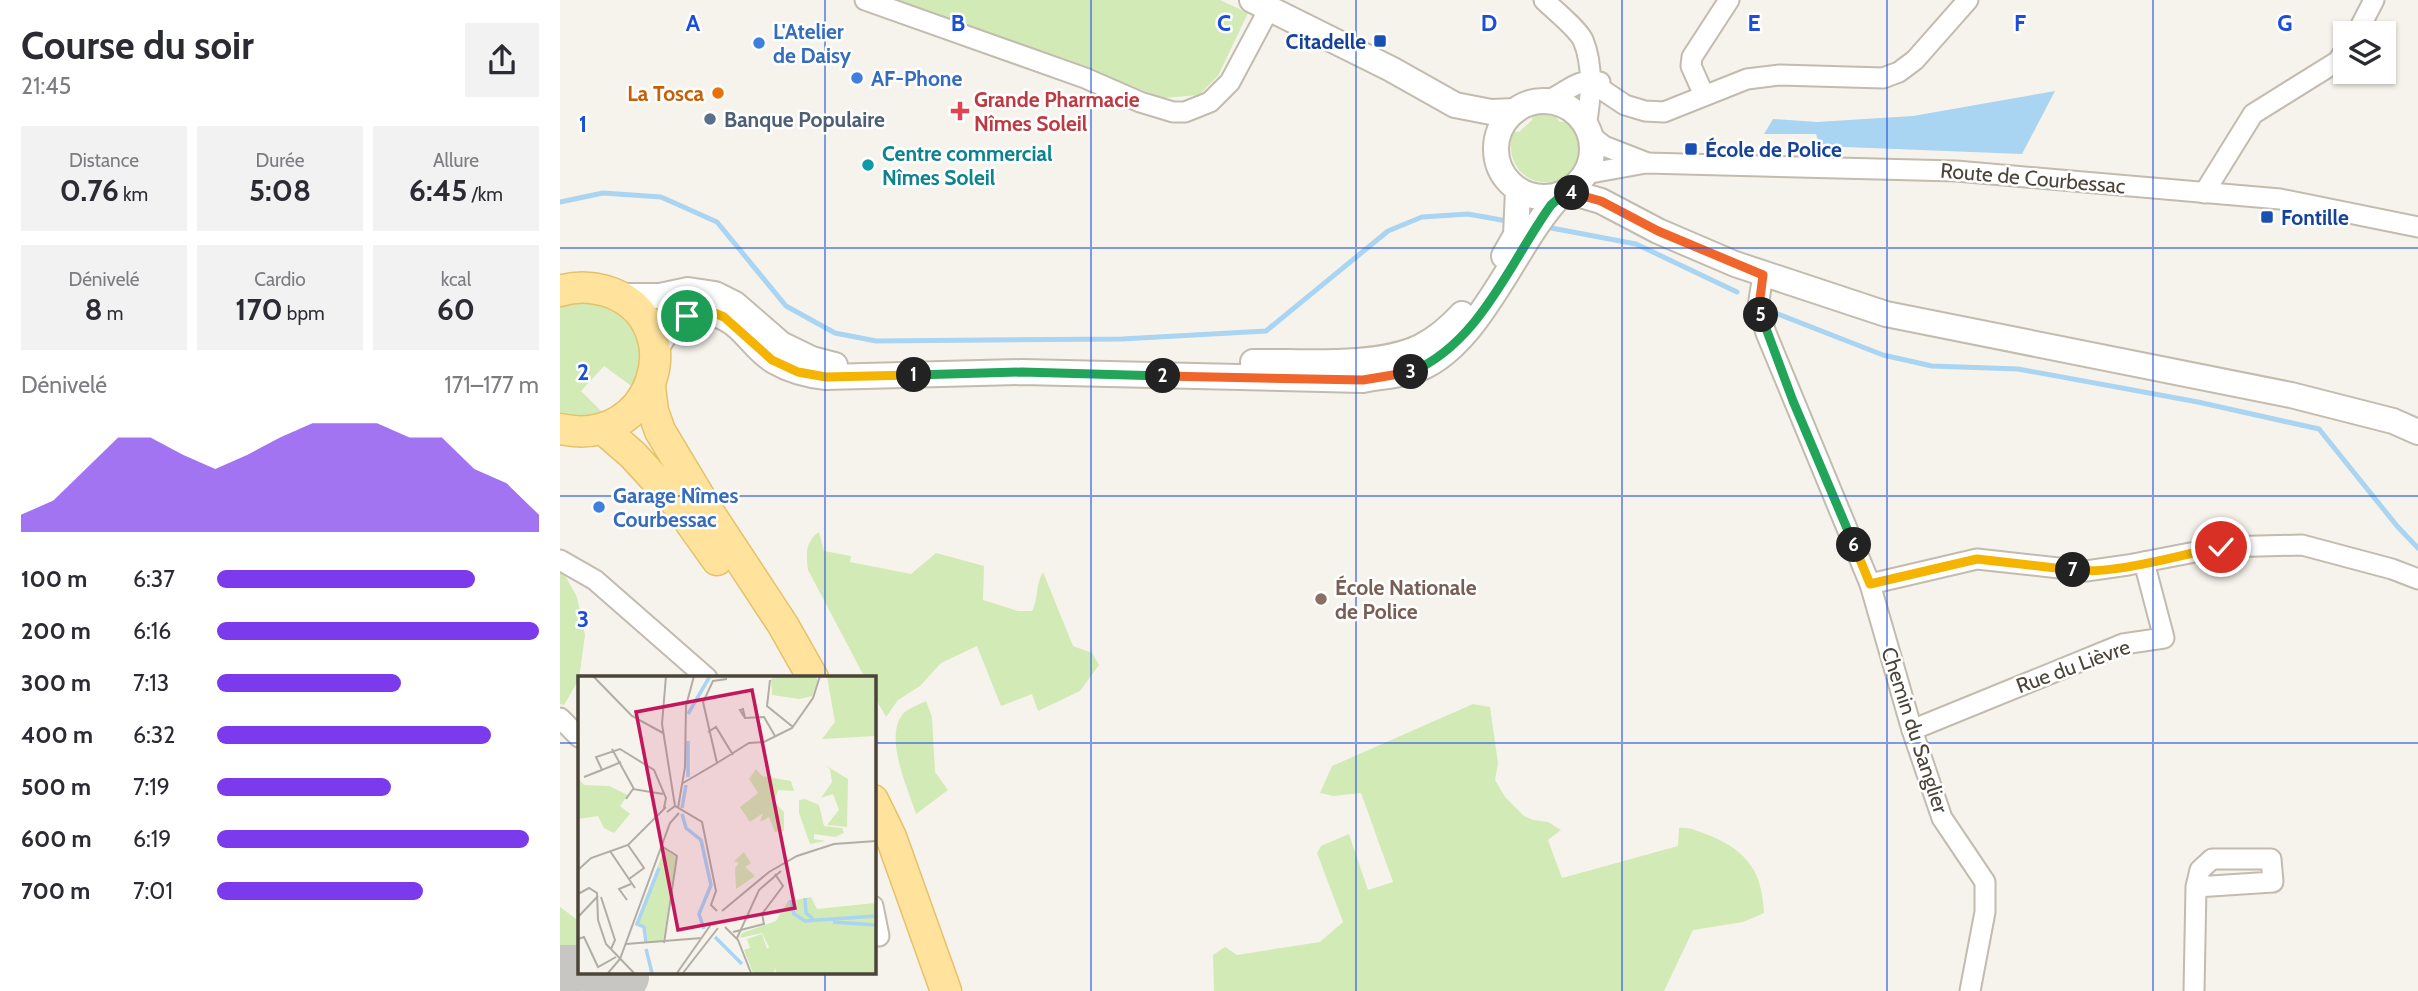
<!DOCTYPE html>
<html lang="fr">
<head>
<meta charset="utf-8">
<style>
  :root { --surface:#fff; --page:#f2f2f3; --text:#2b2b33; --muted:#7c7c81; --accent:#7c3aed }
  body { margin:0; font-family:Cabin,sans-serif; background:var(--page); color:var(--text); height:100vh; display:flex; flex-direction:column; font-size:26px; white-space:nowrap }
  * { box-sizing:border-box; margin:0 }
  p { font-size:23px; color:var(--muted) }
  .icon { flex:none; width:38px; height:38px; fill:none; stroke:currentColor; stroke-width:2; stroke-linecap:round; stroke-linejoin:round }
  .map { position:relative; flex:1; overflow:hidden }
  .sheet { display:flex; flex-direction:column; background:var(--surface); width:560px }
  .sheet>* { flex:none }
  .controls { position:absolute; left:1773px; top:21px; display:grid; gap:14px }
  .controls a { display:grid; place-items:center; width:63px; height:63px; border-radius:0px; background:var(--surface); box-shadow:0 2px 5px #0004; font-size:35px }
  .pin { position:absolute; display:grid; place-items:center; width:60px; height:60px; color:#fff; margin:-30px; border:4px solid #fff; border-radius:50%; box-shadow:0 2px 7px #0007 }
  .km { position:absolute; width:35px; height:35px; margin:-18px; border-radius:50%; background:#222; color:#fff; font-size:19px; line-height:35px; text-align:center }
  .round { display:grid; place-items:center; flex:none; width:74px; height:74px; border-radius:0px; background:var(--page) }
  .headline { display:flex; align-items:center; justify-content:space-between; height:119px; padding:0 21px }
  h1 { font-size:38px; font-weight:700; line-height:52px }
  .stats { display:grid; grid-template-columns:repeat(3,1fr); gap:10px; height:119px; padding:7px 21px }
  .stats div { display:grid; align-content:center; border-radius:0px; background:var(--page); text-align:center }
  .stats b { font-size:30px; font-weight:700 }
  .stats small { font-size:19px; font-weight:400 }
  .stats p { font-size:19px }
  .chart { height:196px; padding:14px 21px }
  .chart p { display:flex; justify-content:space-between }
  .chart svg { width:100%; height:126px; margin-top:7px; fill:var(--accent); opacity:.7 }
  ul { padding:0 21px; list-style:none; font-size:23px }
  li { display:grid; grid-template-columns:112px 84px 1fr; align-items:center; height:52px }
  li i { height:18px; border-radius:9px; background:var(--accent) }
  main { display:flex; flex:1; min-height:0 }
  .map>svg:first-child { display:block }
</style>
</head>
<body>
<main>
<section class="sheet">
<div class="headline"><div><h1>Course du soir</h1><p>21:45</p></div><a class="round"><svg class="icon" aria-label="share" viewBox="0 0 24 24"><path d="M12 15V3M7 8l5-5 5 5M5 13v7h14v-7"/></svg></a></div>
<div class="stats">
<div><p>Distance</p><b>0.76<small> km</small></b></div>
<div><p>Durée</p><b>5:08</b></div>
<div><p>Allure</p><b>6:45<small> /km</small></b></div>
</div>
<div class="stats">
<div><p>Dénivelé</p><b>8<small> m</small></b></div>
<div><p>Cardio</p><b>170<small> bpm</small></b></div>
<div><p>kcal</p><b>60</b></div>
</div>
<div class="chart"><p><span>Dénivelé</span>171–177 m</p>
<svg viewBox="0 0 160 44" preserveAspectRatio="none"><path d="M0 44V38L10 33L20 22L30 11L40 11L50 17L60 22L70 17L80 11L90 6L100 6L110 6L120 11L130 11L140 22L150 27L160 38V44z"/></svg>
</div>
<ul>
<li><b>100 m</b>6:37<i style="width:80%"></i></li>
<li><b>200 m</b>6:16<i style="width:100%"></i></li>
<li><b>300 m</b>7:13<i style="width:57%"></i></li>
<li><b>400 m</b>6:32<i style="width:85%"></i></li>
<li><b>500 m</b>7:19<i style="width:54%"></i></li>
<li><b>600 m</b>6:19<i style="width:97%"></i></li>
<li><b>700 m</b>7:01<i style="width:64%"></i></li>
</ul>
</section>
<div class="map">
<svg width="1858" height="991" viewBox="0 0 1858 991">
  <rect width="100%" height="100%" fill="#f6f3ec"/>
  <g fill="#d2eab5">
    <path d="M331 0H660L688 13 658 76 639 95 604 98Z"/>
    <path d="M984 112 999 115 996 117 1000 122 1008 121 1015 129 1014 131 1021 145C1015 204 937 188 953 131L959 132 972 120V114Z"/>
    <path d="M11 301C42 300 77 314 81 350 82 362 77 377 74 388L44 366 21 391 45 415 25 420 0 415V305Z"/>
    <path d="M259 532 264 551 291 556 290 562 351 574 376 553 424 566 423 600 458 611H472C479 597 475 586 483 572L513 646 532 653 539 665 520 691 478 711 472 694 441 706 417 646 381 663 360 686 338 700 326 717 313 694V678H305L248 570C246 554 245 542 259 532Z"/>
    <path d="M0 567 17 597 25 635 19 679 4 705 0 704Z"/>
    <path d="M366 701 372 717 375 772 388 790 356 814C348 788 321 732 346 711 352 707 360 704 366 701Z"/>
    <path d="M913 704 930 707 938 763 935 780 945 797 964 816 973 820 988 822 1001 830 988 840 1002 878 1118 846 1119 828C1131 827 1139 832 1151 836 1188 852 1202 872 1204 913L1183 922 1133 930 1104 991H654L653 955 665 947 677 955 760 942 783 922 757 853 761 846 789 834 808 890 833 882 801 793 773 796 760 793 772 766Z"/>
    <path d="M0 907 19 921V972H62V991H0Z"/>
  </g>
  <path fill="#a9d4f2" d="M1495 91 1462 154 1260 146 1256 134H1204L1213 119 1257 122 1353 116Z"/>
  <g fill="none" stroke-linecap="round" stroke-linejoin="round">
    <g stroke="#a9d4f2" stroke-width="5">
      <path d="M0 202 43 193 101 197 157 222 226 306 275 333 316 341 562 339 706 331 828 231 862 217 908 214 947 221"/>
      <path d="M986 227 1076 244 1177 292"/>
      <path d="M1218 314 1323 355 1372 366 1458 369 1638 402 1759 429 1837 526 1858 548"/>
    </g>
    <g stroke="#c8c6c3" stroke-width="46">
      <path d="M0 968H19"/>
      <path d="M37 972 66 977"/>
    </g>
    <g stroke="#c2bbae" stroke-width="23">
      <g id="minor">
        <path d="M305 0 525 78 580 102 613 112H625L650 102 670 82 709 9"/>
        <path d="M984 0C994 10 1017 28 1023 40 1034 66 1031 99 1026 126"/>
        <path d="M1797 33 1814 0"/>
        <path d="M1029 81 1065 105 1085 111 1104 112 1187 79 1220 75 1323 78 1339 72 1355 60 1408 0"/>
        <path d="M1144 95 1131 66 1132 57 1169 0"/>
        <path d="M987 101C1008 92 1016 78 1040 82"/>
        <path d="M1030 135 1044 146 1085 162"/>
        <path d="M1025 174 1086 163 1396 171 1720 199 1858 227"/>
        <path d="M1644 193 1693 114 1778 61 1785 50"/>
        <path d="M1203 275 1198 306 1206 333 1310 584 1417 559 1526 571 1568 565 1661 547 1742 545 1832 569 1858 579"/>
        <path d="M0 560 35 580 147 678"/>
        <path d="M1310 584 1352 730 1382 818 1425 882V912L1410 991"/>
        <path d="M0 718 19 737"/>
        <path d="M1352 730 1563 644 1604 638 1584 562"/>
        <path d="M313 906 319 936"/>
        <path d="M1634 991 1636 887 1640 870 1652 859H1711L1713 882 1636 887"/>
      </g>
    </g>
    <g stroke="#c2bbae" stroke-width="28">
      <g id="tertiary">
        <path d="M692 0 831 69 895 105 931 112 955 111"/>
        <circle cx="984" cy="149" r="48"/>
        <path d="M1007 191 1041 201 1098 231 1175 264 1326 314 1731 395 1833 421 1858 432"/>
        <path d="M944 256 956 235 958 190"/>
        <path d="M58 296H100L128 290 155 294 175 304 221 344 252 359 275 365"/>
        <path d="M95 349C101 341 107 330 115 323 135 306 161 311 179 328 191 339 200 353 214 361 231 371 248 375 266 377L462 372 803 380C818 377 835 376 850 372 919 353 954 242 1001 195"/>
        <path d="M693 362C741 361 816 368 860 347 876 339 890 327 902 314"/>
      </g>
    </g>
    <g stroke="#e6c16a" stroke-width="33">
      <g id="primary">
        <path d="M0 291C18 285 35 287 52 293 131 325 94 450 0 429"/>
        <path d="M90 387 93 411 100 431 148 511 223 625 253 678"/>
        <path d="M43 429 73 455 115 501 157 560"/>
        <path d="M313 800 331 837 386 991"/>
      </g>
    </g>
    <use href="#minor" stroke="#fff" stroke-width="19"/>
    <use href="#tertiary" stroke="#fff" stroke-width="24"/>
    <use href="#primary" stroke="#ffe39c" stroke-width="30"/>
  </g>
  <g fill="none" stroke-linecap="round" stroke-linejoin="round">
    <g stroke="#fff" stroke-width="14">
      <path id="split-1" d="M127 316 152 312 164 317 212 360 238 372 266 377 354 375"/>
    </g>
    <g stroke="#fff" stroke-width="14">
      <path id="split-2" d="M354 375 462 372 603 376"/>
    </g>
    <g stroke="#fff" stroke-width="14">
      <path id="split-3" d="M603 376 803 380 851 372"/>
    </g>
    <g stroke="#fff" stroke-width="14">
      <path id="split-4" d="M851 372C920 343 950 262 991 205L1007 191 1012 193"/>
    </g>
    <g stroke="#fff" stroke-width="14">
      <path id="split-5" d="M1012 193 1041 201 1098 231 1203 275 1199 306 1201 315"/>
    </g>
    <g stroke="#fff" stroke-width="14">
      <path id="split-6" d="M1201 315 1233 401 1294 545"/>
    </g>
    <g stroke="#fff" stroke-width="14">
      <path id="split-7" d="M1294 545 1310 584 1417 559 1513 570"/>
    </g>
    <g stroke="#fff" stroke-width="14">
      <path id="split-8" d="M1513 570C1555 575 1619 555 1661 547"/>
    </g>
    <use href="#split-1" stroke="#f5b400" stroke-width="9"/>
    <use href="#split-2" stroke="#22a559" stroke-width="9"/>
    <use href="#split-3" stroke="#f0652b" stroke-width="9"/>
    <use href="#split-4" stroke="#22a559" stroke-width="9"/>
    <use href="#split-5" stroke="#f0652b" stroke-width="9"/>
    <use href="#split-6" stroke="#22a559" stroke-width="9"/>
    <use href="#split-7" stroke="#f5b400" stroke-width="9"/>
    <use href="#split-8" stroke="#f5b400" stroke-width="9"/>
  </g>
  <path fill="none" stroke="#1d4ed8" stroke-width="2" stroke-opacity="0.55" d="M265 0V678M531 0V991M796 0V991M1062 0V991M1327 0V991M1593 0V991M0 248H1858M0 496H1858M0 743H19M313 743H1858M265 972V991"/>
  <g fill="#1a4fb4" stroke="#fff" stroke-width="2.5">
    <rect x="813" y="34" width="14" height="14" rx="3.5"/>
    <rect x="1124" y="142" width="14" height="14" rx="3.5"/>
    <rect x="1700" y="210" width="14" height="14" rx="3.5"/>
  </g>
  <g fill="#3f7fe0" stroke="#fff" stroke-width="2.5">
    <circle cx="199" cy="43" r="7"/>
    <circle cx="297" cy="78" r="7"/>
    <circle cx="39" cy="507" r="7"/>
  </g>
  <circle fill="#e8710a" stroke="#fff" stroke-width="2.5" cx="158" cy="93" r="7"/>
  <path fill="#e0444e" stroke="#fff" stroke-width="2.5" d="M396.5 100.5h7v7h7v7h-7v7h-7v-7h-7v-7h7z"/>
  <circle fill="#5c6f8a" stroke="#fff" stroke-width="2.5" cx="150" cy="119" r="7"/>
  <circle fill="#0f9aa8" stroke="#fff" stroke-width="2.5" cx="308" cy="165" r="7"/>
  <circle fill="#8d6e63" stroke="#fff" stroke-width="2.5" cx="761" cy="599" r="7"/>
  <g text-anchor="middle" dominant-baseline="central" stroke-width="5" stroke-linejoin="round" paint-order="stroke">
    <g font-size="21" font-weight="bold" fill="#366cbe" stroke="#fff" text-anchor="start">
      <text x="213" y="31">L'Atelier<tspan x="213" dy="24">de Daisy</tspan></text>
      <text x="311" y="78">AF-Phone</text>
      <text x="53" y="495">Garage Nîmes<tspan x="53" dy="24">Courbessac</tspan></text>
    </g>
    <g font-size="21" font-weight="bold" fill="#164399" stroke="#fff" text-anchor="start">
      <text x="806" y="41" text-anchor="end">Citadelle</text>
      <text x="1145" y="149">École de Police</text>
      <text x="1721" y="217">Fontille</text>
    </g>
    <g font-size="21" font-weight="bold" fill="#c56008" stroke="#fff" text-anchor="end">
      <text x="144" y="93">La Tosca</text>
    </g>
    <g font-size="21" font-weight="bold" fill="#be3a42" stroke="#fff" text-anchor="start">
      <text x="414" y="99">Grande Pharmacie<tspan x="414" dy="24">Nîmes Soleil</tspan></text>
    </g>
    <g font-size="21" font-weight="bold" fill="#4e5e75" stroke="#fff" text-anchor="start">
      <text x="164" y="119">Banque Populaire</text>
    </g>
    <g font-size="21" font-weight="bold" fill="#0d838f" stroke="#fff" text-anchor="start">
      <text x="322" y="153">Centre commercial<tspan x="322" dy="24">Nîmes Soleil</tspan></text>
    </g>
    <g font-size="21" fill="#4b4439" stroke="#fff">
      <text transform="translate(1473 178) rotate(5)">Route de Courbessac</text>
      <text transform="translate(1513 666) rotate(-20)">Rue du Lièvre</text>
      <text transform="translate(1355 730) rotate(72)">Chemin du Sanglier</text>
    </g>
    <g font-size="21" font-weight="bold" fill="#785e54" stroke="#fff" text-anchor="start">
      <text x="775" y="587">École Nationale<tspan x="775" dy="24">de Police</tspan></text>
    </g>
  </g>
  <g transform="translate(18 676)">
    <rect width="298" height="298" fill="#f6f3ec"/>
    <path d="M200 0H236L240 4 234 20 222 23 194 19 193 3ZM249 0H297V60L244 63 257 46ZM247 89 270 103 269 151 249 149 261 134 255 118 243 122 254 106 252 93ZM178 93 184 100 213 105 216 115 200 114 196 126 206 136V155L197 156 191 141 182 146 185 137 172 146 162 131 180 117 171 103ZM0 102 6 109 31 110 50 119 42 130 52 138 36 157 26 152 20 140 0 143ZM227 123 241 129 246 150 264 152 266 157 257 161 236 158V163L247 165 232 168 221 137V124ZM86 173 98 181 85 266 70 267 68 252 59 247ZM166 176 173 187 167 191 177 200 158 213 157 192 161 187 156 185ZM233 221 239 233 297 227V297H198L197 291 196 297H175L166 274 172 272 169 263 184 258 189 273 191 271 184 257 162 262 164 257 198 245 210 225H216L220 235 218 224Z" fill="#d2eab5"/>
    <path fill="none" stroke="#a9d4f2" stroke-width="3.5" d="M110 38 132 0M110 101V65M104 132 108 109M104 138 108 152 123 164 133 209 121 238 126 253M227 222 228 237 235 243M213 224 216 238 227 245 298 240M255 246 298 249M137 261 164 288M68 266 66 251 59 248 81 192M68 273 74 297"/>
    <path fill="none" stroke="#b2ada4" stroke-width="2" d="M15 0 54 40 85 57M88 0 84 48 97 130M192 4 189 30 215 51M167 42 162 34 165 33 167 42 186 41 197 60M130 56 138 51 155 79M34 73 56 113M43 86 24 94 18 81 42 73 76 94 88 122 86 132M139 87 171 67 186 66 214 52 235 22 242 0M21 95 6 101 24 94M105 107 139 87 125 26 135 5 149 3M48 123 55 113 85 118M100 132 107 91 108 30 116 0M89 136 97 130 124 146 138 215 133 229 139 235M50 169 66 192 51 203M85 171 99 180 86 267M32 175 57 212M0 194 13 182 50 169 88 131M0 218 11 212 19 217 20 244 28 268 56 297M23 221 37 264 33 273M49 224 41 213 53 208M144 235 191 196 219 180 256 168 298 165M0 241 20 220M147 251 160 264 173 297M155 256 186 248 184 238 205 210 197 198M159 262 181 214 203 195M0 263 6 261 20 291 38 281M48 268 124 262M30 297 42 283 92 147 101 137M99 297 134 247M105 297 140 252"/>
    <path fill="#c2185b" fill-opacity="0.15" stroke="#c2185b" stroke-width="3.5" d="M174 14 217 232 100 254 58 36Z"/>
    <rect width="298" height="298" fill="none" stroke="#4b4439" stroke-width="3.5"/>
  </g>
  <g font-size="23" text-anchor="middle" font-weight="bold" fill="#1d4ed8" stroke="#fff" stroke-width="5" stroke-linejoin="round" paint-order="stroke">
    <text x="133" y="31">A</text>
    <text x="398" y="31">B</text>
    <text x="664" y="31">C</text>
    <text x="929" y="31">D</text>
    <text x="1194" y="31">E</text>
    <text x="1460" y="31">F</text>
    <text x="1725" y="31">G</text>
    <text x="23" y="132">1</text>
    <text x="23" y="380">2</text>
    <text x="23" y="627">3</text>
  </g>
</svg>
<div class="controls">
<a><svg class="icon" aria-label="layers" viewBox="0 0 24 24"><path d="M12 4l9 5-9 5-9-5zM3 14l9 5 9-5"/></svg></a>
</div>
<div class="pin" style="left:127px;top:316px;background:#1e9e55"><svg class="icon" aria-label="arrive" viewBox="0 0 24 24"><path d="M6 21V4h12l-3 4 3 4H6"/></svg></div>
<div class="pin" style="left:1661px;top:547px;background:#d93025"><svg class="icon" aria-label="check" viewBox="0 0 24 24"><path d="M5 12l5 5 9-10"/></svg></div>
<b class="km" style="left:354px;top:375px">1</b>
<b class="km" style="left:603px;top:376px">2</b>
<b class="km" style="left:851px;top:372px">3</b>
<b class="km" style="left:1012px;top:193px">4</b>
<b class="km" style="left:1201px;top:315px">5</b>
<b class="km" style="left:1294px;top:545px">6</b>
<b class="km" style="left:1513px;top:570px">7</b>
</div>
</main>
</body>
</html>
